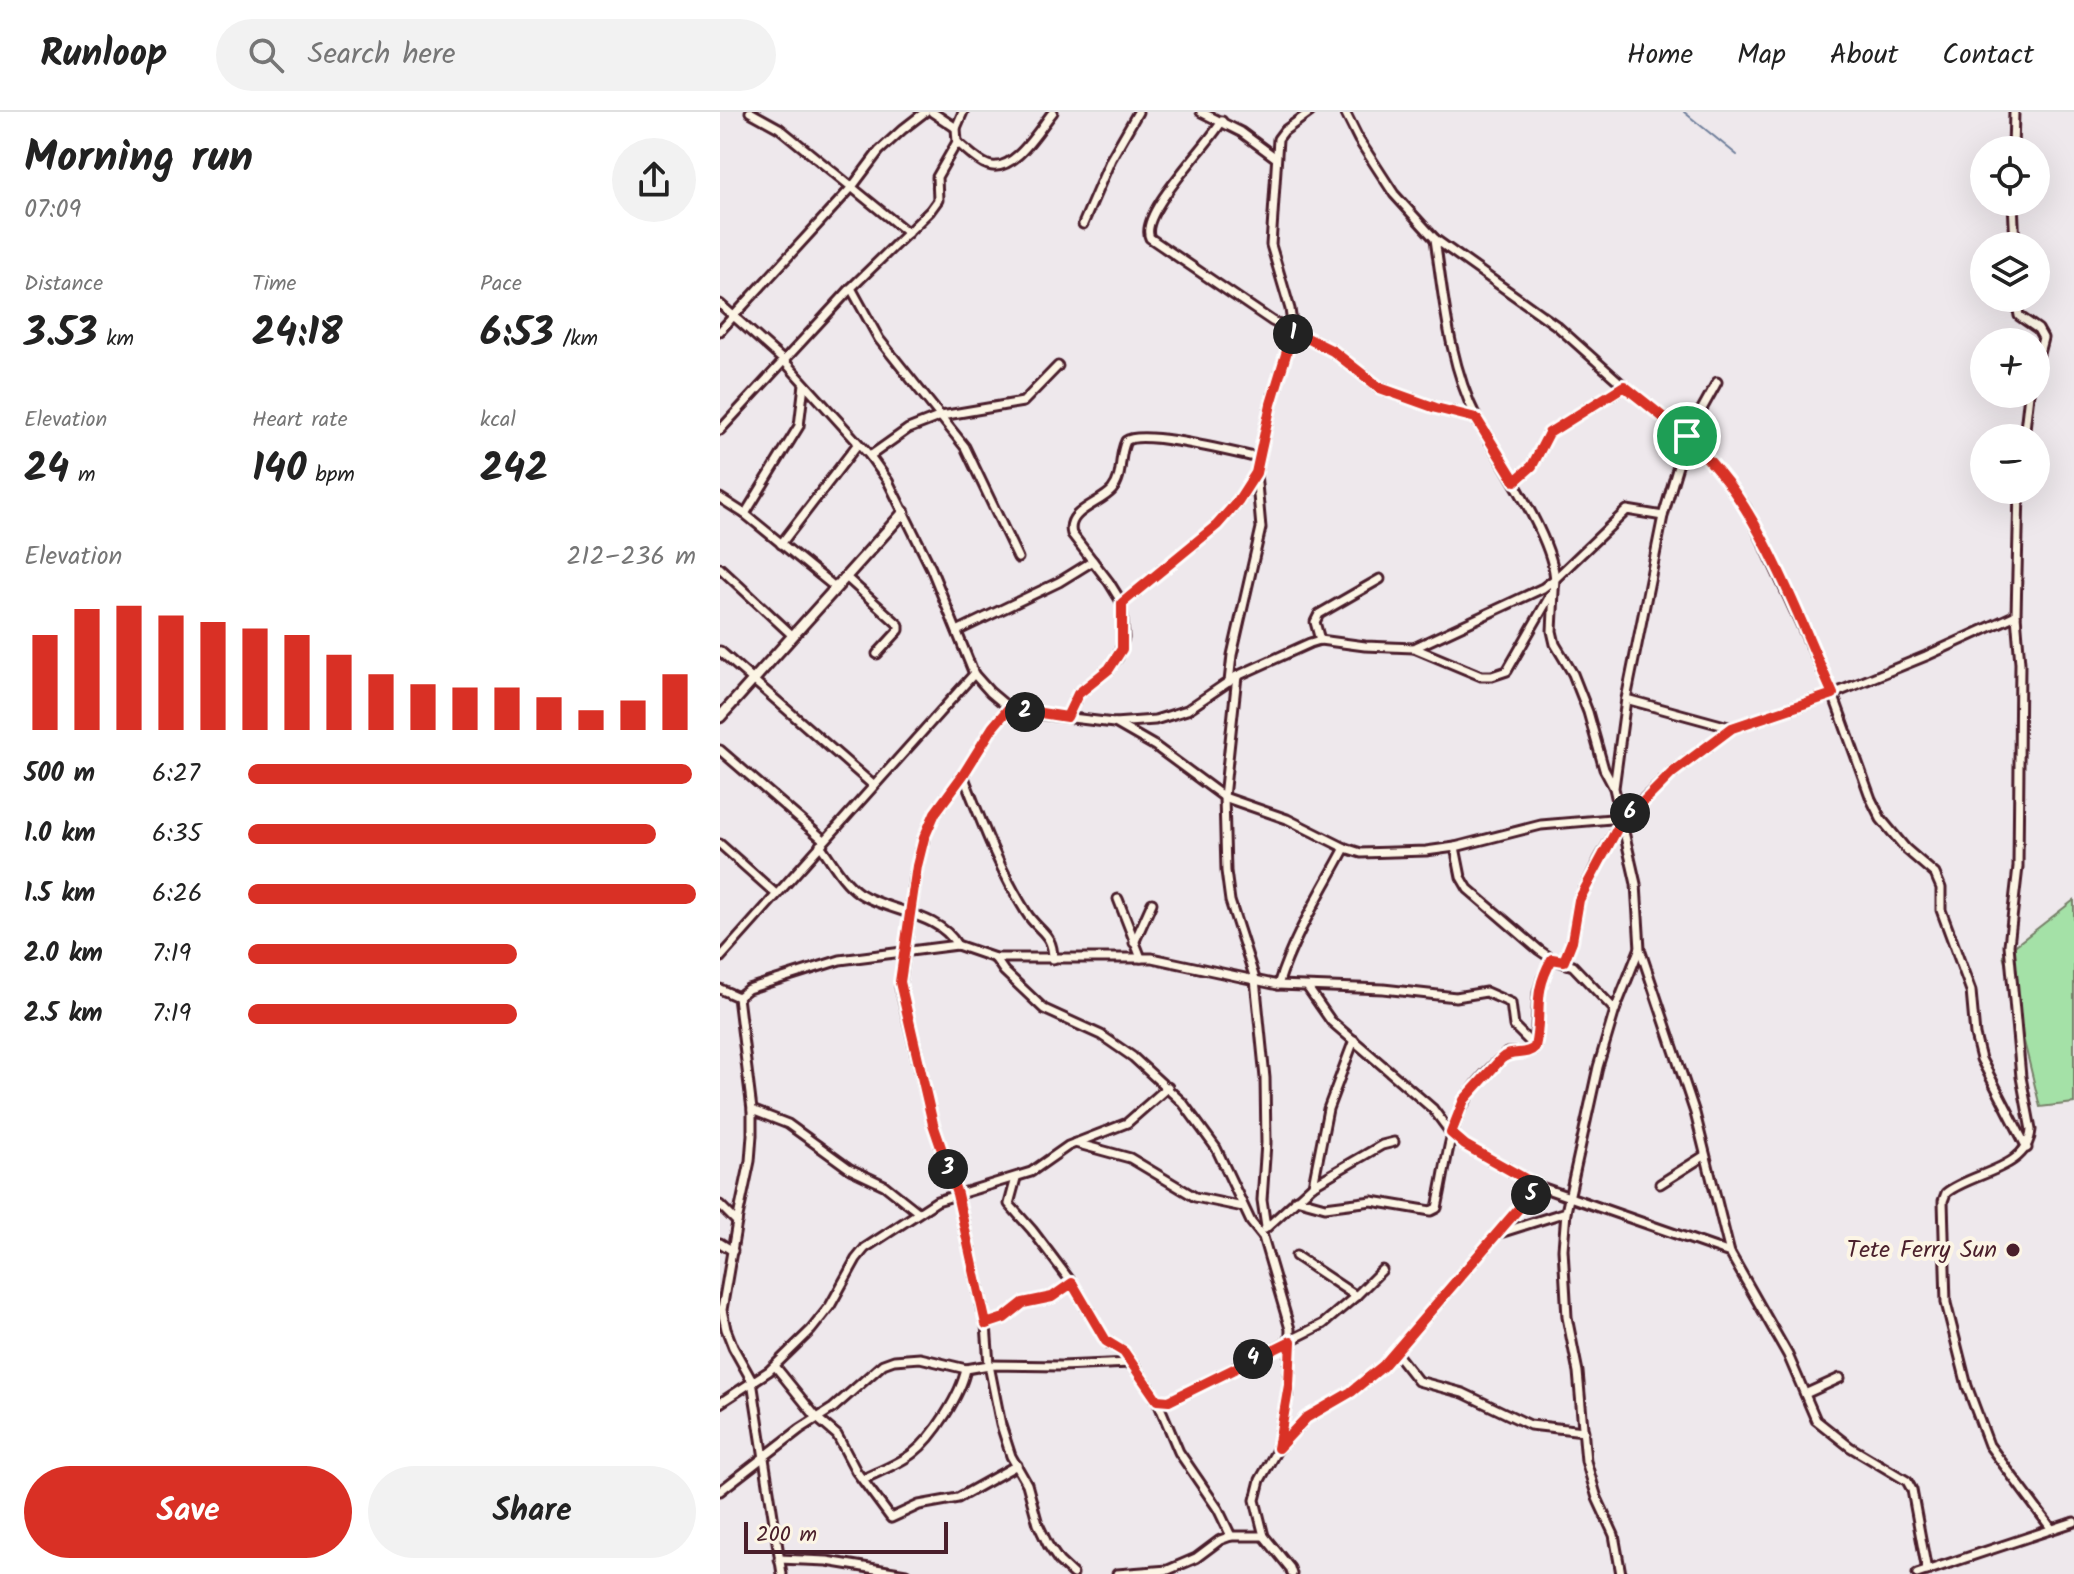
<!DOCTYPE html>
<html lang="en">
<head>
<meta charset="utf-8">
<style>
  :root { --surface:#fff; --page:#f2f2f2; --text:#222; --muted:#767676; --line:#e0e0e0; --accent:#d93025 }
  body { margin:0; font-family:Kalam,sans-serif; background:var(--page); color:var(--text); height:100vh; display:flex; flex-direction:column; font-size:30px; white-space:nowrap }
  * { box-sizing:border-box; margin:0 }
  p { font-size:26px; color:var(--muted) }
  .icon { flex:none; width:44px; height:44px; fill:none; stroke:currentColor; stroke-width:2; stroke-linecap:round; stroke-linejoin:round }
  .map { position:relative; flex:1; overflow:hidden }
  .details { display:flex; flex-direction:column; background:var(--surface); width:720px }
  .details>* { flex:none }
  .controls { position:absolute; left:1250px; top:24px; display:grid; gap:16px }
  .controls a { display:grid; place-items:center; width:80px; height:80px; border-radius:50%; background:var(--surface); box-shadow:0 8px 32px #0002; font-size:40px }
  .scale { position:absolute; left:24px; bottom:20px; width:204px; box-sizing:border-box; padding-left:8px; border:4px solid #4a1f2b; border-top:0; font-size:22px; line-height:28px; white-space:nowrap; color:#4a1f2b; -webkit-text-stroke:6px #fcf5e5; paint-order:stroke }
  .pin { position:absolute; display:grid; place-items:center; width:68px; height:68px; color:#fff; margin:-34px; border:4px solid #fff; border-radius:50%; box-shadow:0 2px 8px #0007 }
  .km { position:absolute; width:40px; height:40px; margin:-20px; border-radius:50%; background:#222; color:#fff; font-size:22px; line-height:40px; text-align:center }
  .round { display:grid; place-items:center; flex:none; width:84px; height:84px; border-radius:42px; background:var(--page) }
  .head { display:flex; align-items:center; justify-content:space-between; height:136px; padding:0 24px }
  h1 { font-size:44px; font-weight:700; line-height:60px }
  .metrics { display:grid; grid-template-columns:repeat(3,1fr); gap:12px; height:136px; padding:8px 24px }
  .metrics div { display:grid; align-content:center }
  .metrics b { font-size:40px; font-weight:700 }
  .metrics small { font-size:22px; font-weight:400 }
  .metrics p { font-size:22px }
  .chart { height:224px; padding:16px 24px }
  .chart p { display:flex; justify-content:space-between }
  .chart svg { width:100%; height:144px; margin-top:8px; stroke:var(--accent); stroke-width:6 }
  .cta { display:flex; gap:16px; margin-top:auto; padding:16px 24px }
  .cta a { flex:1; height:92px; border-radius:48px; background:var(--accent); color:#fff; font-size:32px; font-weight:700; line-height:92px; text-align:center }
  .cta a+a { background:var(--page); color:var(--text) }
  ul { padding:0 24px; list-style:none; font-size:26px }
  li { display:grid; grid-template-columns:128px 96px 1fr; align-items:center; height:60px }
  li i { height:20px; border-radius:10px; background:var(--accent) }
  header { display:flex; align-items:center; gap:48px; box-sizing:border-box; height:112px; padding:0 40px; background:var(--surface); border-bottom:2px solid var(--line) }
  header strong { font-size:38px }
  nav { display:flex; gap:44px; margin-inline-start:auto; font-size:28px }
  .search { width:560px; height:72px; background:var(--page); display:flex; align-items:center; gap:20px; box-sizing:border-box; padding:0 28px; border-radius:44px; color:var(--muted); font-size:30px }
  main { display:flex; flex:1; min-height:0 }
  .map>svg:first-child { display:block }
</style>
</head>
<body>
<header>
<strong>Runloop</strong>
<div class="search"><svg class="icon" aria-label="search" viewBox="0 0 24 24"><circle cx="10" cy="10" r="6"/><path d="M15 15l6 6"/></svg>Search here</div>
<nav><a>Home</a><a>Map</a><a>About</a><a>Contact</a></nav>
</header>
<main>
<section class="details">
<div class="head"><div><h1>Morning run</h1><p>07:09</p></div><a class="round"><svg class="icon" aria-label="share" viewBox="0 0 24 24"><path d="M12 15V3M7 8l5-5 5 5M5 13v7h14v-7"/></svg></a></div>
<div class="metrics">
<div><p>Distance</p><b>3.53<small> km</small></b></div>
<div><p>Time</p><b>24:18</b></div>
<div><p>Pace</p><b>6:53<small> /km</small></b></div>
</div>
<div class="metrics">
<div><p>Elevation</p><b>24<small> m</small></b></div>
<div><p>Heart rate</p><b>140<small> bpm</small></b></div>
<div><p>kcal</p><b>242</b></div>
</div>
<div class="chart"><p><span>Elevation</span>212–236 m</p>
<svg viewBox="0 0 160 44" preserveAspectRatio="none"><path d="M5 44V15M15 44V7M25 44V6M35 44V9M45 44V11M55 44V13M65 44V15M75 44V21M85 44V27M95 44V30M105 44V31M115 44V31M125 44V34M135 44V38M145 44V35M155 44V27"/></svg>
</div>
<ul>
<li><b>500 m</b>6:27<i style="width:99%"></i></li>
<li><b>1.0 km</b>6:35<i style="width:91%"></i></li>
<li><b>1.5 km</b>6:26<i style="width:100%"></i></li>
<li><b>2.0 km</b>7:19<i style="width:60%"></i></li>
<li><b>2.5 km</b>7:19<i style="width:60%"></i></li>
</ul>
<div class="cta"><a>Save</a><a>Share</a></div>
</section>
<div class="map">
<svg width="1354" height="1462" viewBox="0 0 1354 1462">
  <rect width="100%" height="100%" fill="#eee8ec"/>
  <filter id="ink" filterUnits="userSpaceOnUse"><feTurbulence type="fractalNoise" baseFrequency=".0125" numOctaves="2"/><feDisplacementMap in="SourceGraphic" scale="16" xChannelSelector="R" yChannelSelector="G"/><feConvolveMatrix kernelMatrix="1 2 1 2 8 2 1 2 1" color-interpolation-filters="sRGB"/></filter>
  <g filter="url(#ink)">
    <path fill="#a4e1a7" stroke="#778069" stroke-width="2" d="M1354 788V991L1320 995 1283 843Z"/>
    <g fill="none" stroke-linecap="round" stroke-linejoin="round">
      <path stroke="#6f7f9b" stroke-width="2" d="M964 0 1017 43"/>
      <g stroke="#4a1f2b" stroke-width="13">
        <g id="minor">
          <path d="M30 0 59 16 188 121"/>
          <path d="M212 0 236 16"/>
          <path d="M481 0 521 20 556 46"/>
          <path d="M625 0 639 28 674 82 715 127 837 214 904 274 967 324 999 360 1026 396 1045 434 1113 582 1151 687 1161 707 1186 737 1215 762 1221 776V798L1251 879 1255 923 1261 947 1307 1036"/>
          <path d="M502 9C488 34 418 102 430 126L552 209 613 239 660 276 716 296 756 306"/>
          <path d="M237 30C247 38 257 49 268 53 294 62 319 17 333 0"/>
          <path d="M1293 38 1294 0"/>
          <path d="M1293 90 1295 134"/>
          <path d="M363 112 391 47 418 0"/>
          <path d="M131 176 159 227 245 335 298 446"/>
          <path d="M1296 186 1299 204 1318 217 1323 226 1316 253"/>
          <path d="M0 192 64 249 150 344 168 369 211 456 254 562 270 580 289 596 318 602 394 611 435 608 467 598 517 564 590 531 600 528 645 534 694 536 823 476 836 466 907 398 943 404"/>
          <path d="M0 219 132 75 159 39 183 17 205 0"/>
          <path d="M997 270 967 324 943 404 906 587 894 676 916 772 920 837 975 1001 1010 1141 1068 1243 1096 1308 1130 1335 1187 1369 1192 1378 1207 1459"/>
          <path d="M0 318 131 176 210 99 218 88 217 65 237 30 236 16 243 0"/>
          <path d="M1304 326 1309 282"/>
          <path d="M150 344 188 317 221 304 303 290 338 254"/>
          <path d="M795 369 812 354 829 321 904 274"/>
          <path d="M1299 378 1296 503 1300 551 1298 755 1289 833 1301 965 1311 1018C1308 1058 1252 1060 1226 1081L1223 1089 1226 1191 1247 1274 1269 1333 1331 1416"/>
          <path d="M0 386 25 402 116 476"/>
          <path d="M25 402 79 314 84 272"/>
          <path d="M61 432 137 333"/>
          <path d="M0 456 72 523"/>
          <path d="M126 465 179 513V518L157 542"/>
          <path d="M834 479 832 519 835 532 853 562 868 600 884 657 893 674"/>
          <path d="M402 491 497 413 518 389 536 361 551 292 573 219 570 197 551 133 558 27 564 19 590 0"/>
          <path d="M237 519 339 470 373 449"/>
          <path d="M600 528 595 510 599 502 660 467"/>
          <path d="M694 536 761 564H772L787 559 834 477C843 438 776 344 757 307 729 252 724 187 715 127"/>
          <path d="M0 539 153 673"/>
          <path d="M517 564 504 685 506 759 510 789 535 867 545 966 546 1031 542 1088 546 1115"/>
          <path d="M509 570 512 543 541 416 536 361"/>
          <path d="M906 587 1012 616"/>
          <path d="M289 596 273 615 243 663 215 701 204 726 197 754 180 875 213 1012 237 1082 266 1212 269 1253 281 1313 291 1344 307 1372 318 1412 328 1433 339 1449 353 1462"/>
          <path d="M347 605 358 582 389 557 398 545 404 526 402 491 389 470 352 422C345 399 380 392 392 378 404 363 398 345 406 329 422 317 515 341 539 346"/>
          <path d="M395 611 435 634 504 685 567 707 625 736 641 741 706 739 735 735 821 713 903 706"/>
          <path d="M0 638 104 728"/>
          <path d="M243 663C262 711 279 757 306 800 318 820 333 820 333 847"/>
          <path d="M0 732 56 782"/>
          <path d="M100 733C112 749 122 769 139 781 170 801 218 800 237 833"/>
          <path d="M735 735 741 765 748 777 819 838 832 847 853 854 895 898"/>
          <path d="M398 787 421 846"/>
          <path d="M414 831 432 791"/>
          <path d="M0 846 254 562"/>
          <path d="M275 846 284 859 324 897 381 923 413 945 463 991 496 1036 531 1110 543 1125 570 1217 569 1273 558 1336"/>
          <path d="M844 849 852 829 859 788 880 746 903 706 952 661 1012 616 1113 582 1206 544 1296 503"/>
          <path d="M558 873C573 825 601 781 625 736"/>
          <path d="M588 876 611 909 713 997 733 1024 745 1033 818 1074 1010 1141"/>
          <path d="M0 877 18 885 32 998V1023L30 1049 17 1110 2 1198 6 1217 13 1235 32 1269 62 1462"/>
          <path d="M18 885 28 877 120 848 237 833 275 846H432L558 873 663 877 736 885 766 880 791 891 794 914 815 935"/>
          <path d="M32 998 68 1012 130 1057 164 1073 198 1100"/>
          <path d="M355 1031 410 1046 475 1085 523 1095"/>
          <path d="M296 1066 289 1092 312 1118 352 1171 386 1229 406 1242 437 1288 459 1340 498 1397 511 1424"/>
          <path d="M940 1072 984 1044"/>
          <path d="M593 1073 608 997 634 928"/>
          <path d="M576 1087 605 1095 652 1089 711 1099 717 1096C732 1026 728 991 787 941L808 940 815 935 818 881 822 867 832 847"/>
          <path d="M0 1093 17 1110"/>
          <path d="M545 1117 593 1073 662 1033 674 1030"/>
          <path d="M783 1120 846 1100"/>
          <path d="M0 1131 13 1139"/>
          <path d="M576 1144 636 1184"/>
          <path d="M266 1212 284 1206 303 1191 332 1185 352 1171"/>
          <path d="M676 1241 698 1269 743 1281 810 1313 864 1319"/>
          <path d="M55 1254 97 1306 117 1323 136 1359 171 1406 199 1393 238 1386 297 1353"/>
          <path d="M1085 1282 1120 1266"/>
          <path d="M437 1288 449 1289 603 1212 636 1184 662 1158"/>
          <path d="M0 1291 49 1259 91 1218 110 1194 136 1147 145 1136 217 1089 311 1060 348 1034 407 1011 448 975"/>
          <path d="M143 1367C160 1359 179 1352 193 1341 214 1325 241 1282 246 1257"/>
          <path d="M0 1379 80 1317 113 1296 163 1252 174 1248 200 1246 246 1257 269 1253 341 1254 411 1251"/>
          <path d="M59 1447 107 1449 186 1462"/>
          <path d="M397 1462 448 1458 476 1446 500 1428 511 1424H544"/>
          <path d="M572 1462 570 1456 544 1424 535 1388 540 1368 558 1336 586 1306 631 1280 663 1254 818 1074"/>
          <path d="M901 1462 894 1423 877 1386 866 1349 858 1260 847 1205 843 1137 846 1100 878 955 895 898 919 838"/>
          <path d="M1197 1462 1354 1410"/>
        </g>
      </g>
      <g stroke="#4a1f2b" stroke-width="15">
        <path id="tertiary" d="M0 605 184 400"/>
      </g>
      <use href="#minor" stroke="#fcf5e5" stroke-width="7"/>
      <use href="#tertiary" stroke="#fcf5e5" stroke-width="9"/>
    </g>
  </g>
  <g fill="none" stroke-linecap="round" stroke-linejoin="round" filter="url(#ink)">
    <g stroke="#fff" stroke-width="16">
      <path id="route" d="M573 219 613 239 660 276 716 296 756 306 795 369 812 354 829 321 904 274C938 301 972 326 999 360 1048 418 1081 512 1113 582L1012 616 952 661 922 691 903 706 859 788 852 829 844 849 832 847C811 884 823 899 815 935 806 945 791 937 781 947L744 988 731 1021 745 1033 818 1074 663 1254 631 1280 586 1306 558 1336 569 1273 571 1229 449 1289 437 1288 404 1240 386 1229 352 1171 332 1185 303 1191 284 1206 266 1212 237 1082 213 1012 180 870 197 754 204 726 215 701 243 663 273 615 289 596 347 605 358 582 389 557 402 537V491L497 413 518 389 536 361 551 292Z"/>
    </g>
    <use href="#route" stroke="#d93025" stroke-width="10"/>
  </g>
  <circle fill="#4a1f2b" stroke="#fcf5e5" stroke-width="3" cx="1293" cy="1138" r="8"/>
  <g text-anchor="middle" dominant-baseline="central" stroke-width="8" stroke-linejoin="round" paint-order="stroke">
    <g font-size="24" fill="#4a1f2b" stroke="#fcf5e5" text-anchor="end">
      <text x="1277" y="1138">Tete Ferry Sun</text>
    </g>
  </g>
</svg>
<div class="controls">
<a><svg class="icon" aria-label="locate" viewBox="0 0 24 24"><circle cx="12" cy="12" r="6"/><path d="M12 2v4M12 18v4M2 12h4M18 12h4"/></svg></a>
<a><svg class="icon" aria-label="layers" viewBox="0 0 24 24"><path d="M12 4l9 5-9 5-9-5zM3 14l9 5 9-5"/></svg></a>
<a>+</a>
<a>−</a>
</div>
<div class="scale">200 m</div>
<div class="pin" style="left:967px;top:324px;background:#1e9e55"><svg class="icon" aria-label="arrive" viewBox="0 0 24 24"><path d="M6 21V4h12l-3 4 3 4H6"/></svg></div>
<b class="km" style="left:573px;top:222px">1</b>
<b class="km" style="left:305px;top:600px">2</b>
<b class="km" style="left:228px;top:1057px">3</b>
<b class="km" style="left:533px;top:1247px">4</b>
<b class="km" style="left:811px;top:1083px">5</b>
<b class="km" style="left:910px;top:701px">6</b>
</div>
</main>
</body>
</html>
